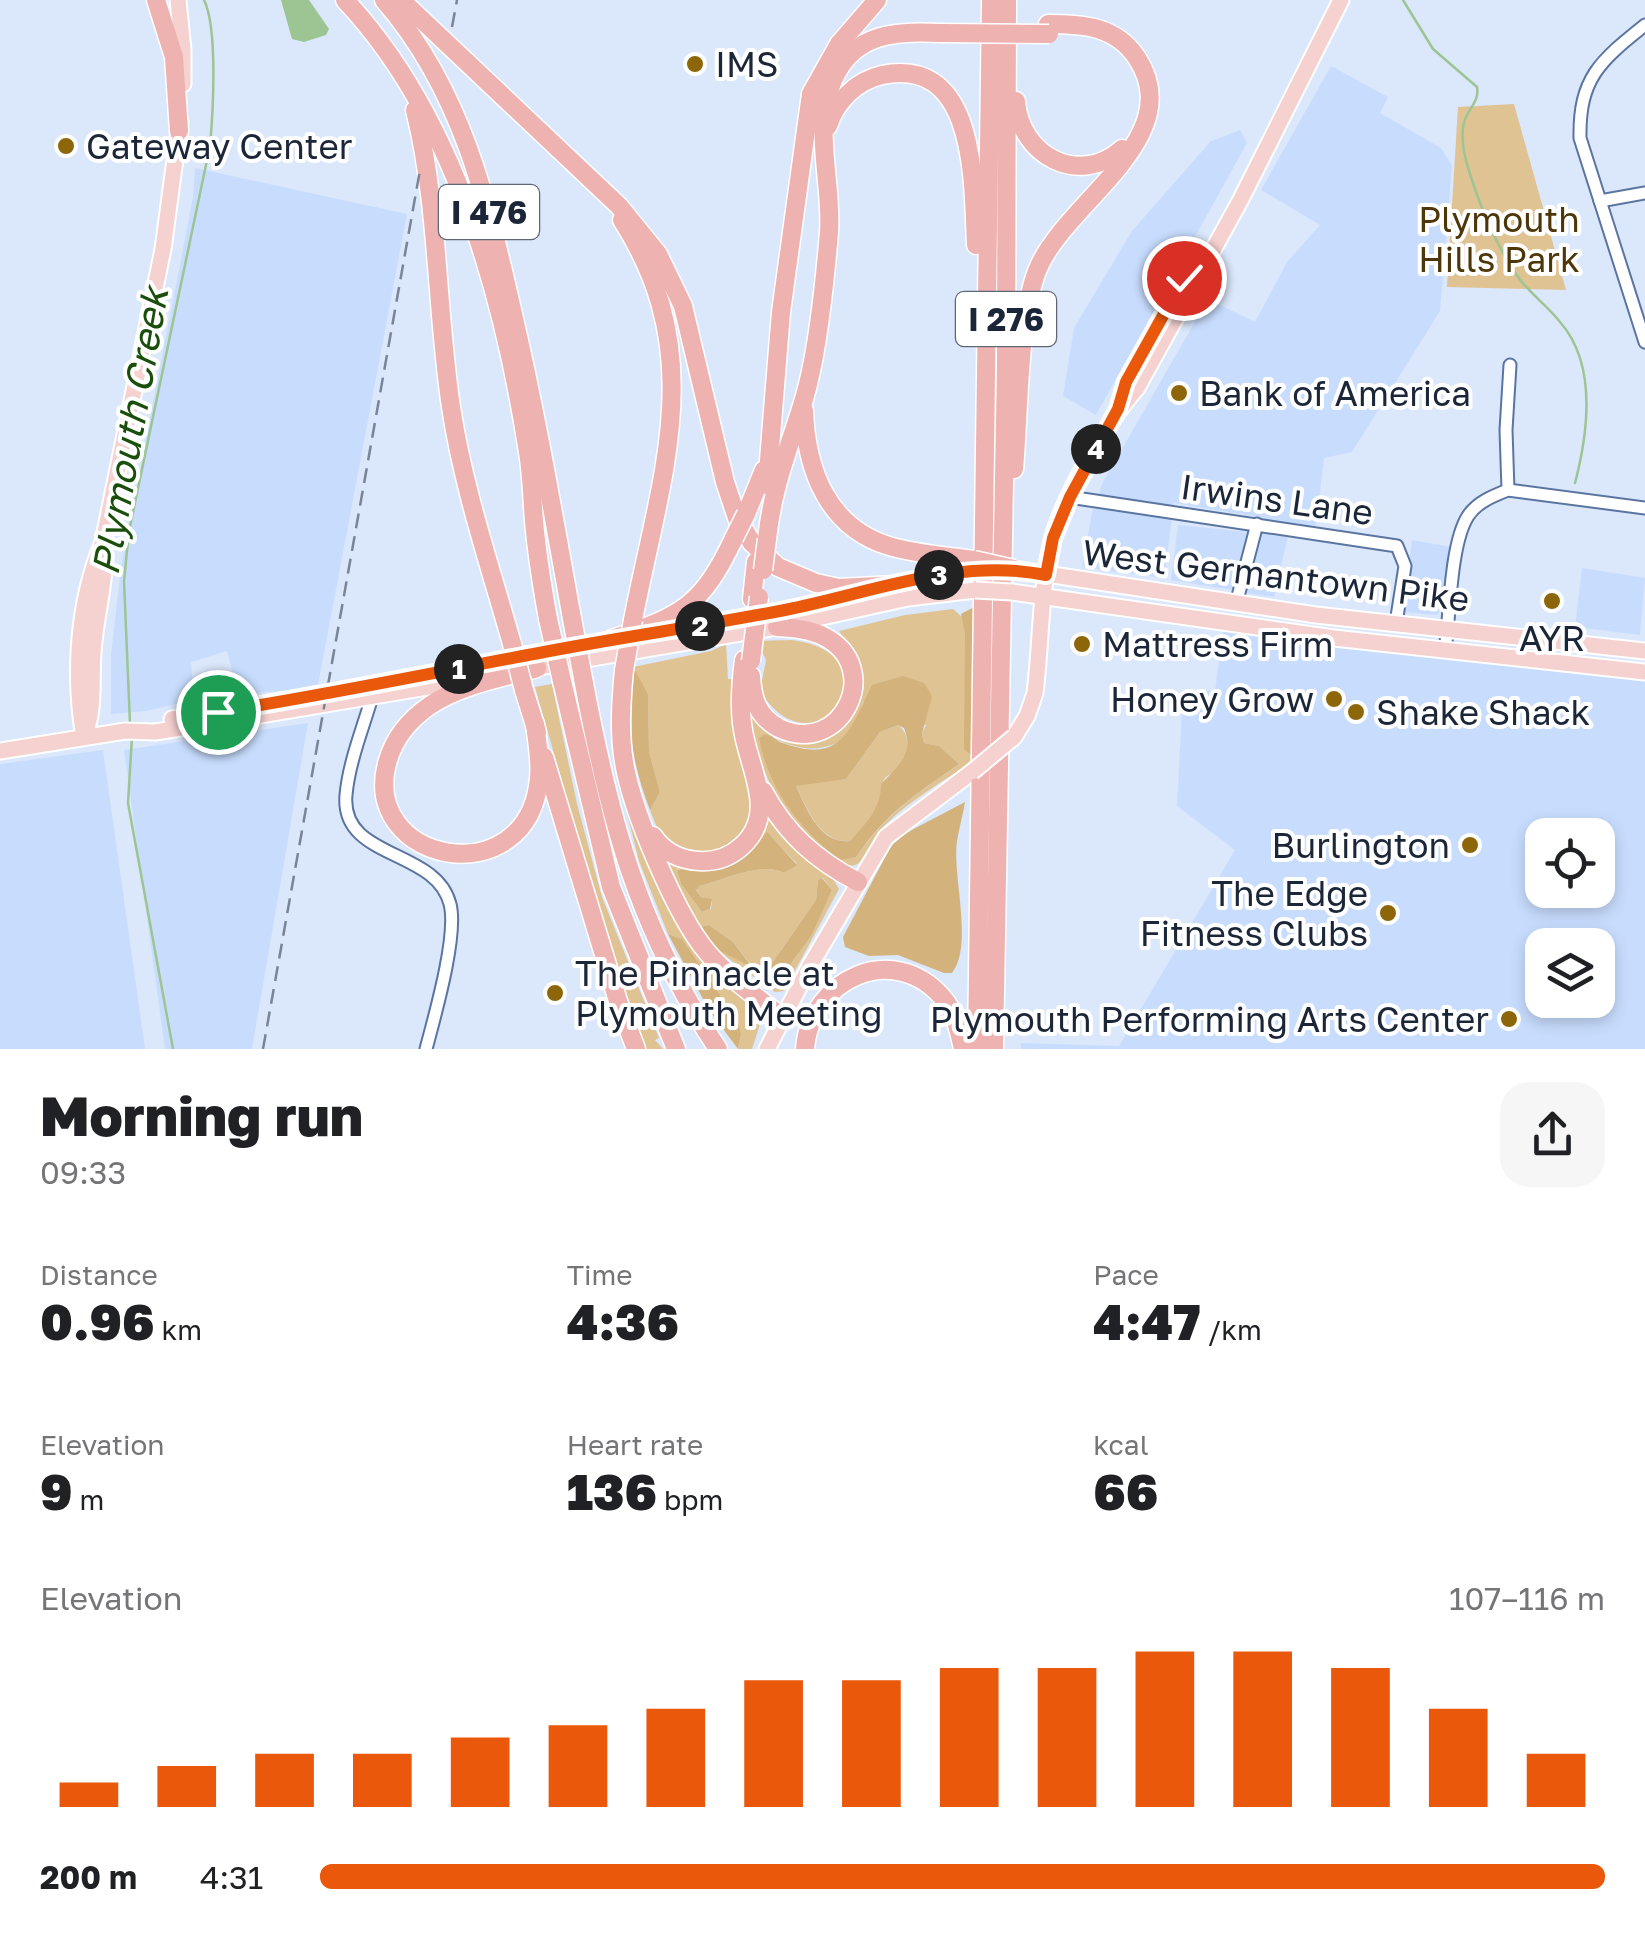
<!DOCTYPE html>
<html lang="en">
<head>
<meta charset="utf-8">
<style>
  :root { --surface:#fff; --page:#f6f6f6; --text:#202124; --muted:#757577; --accent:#ea580c }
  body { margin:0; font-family:"Golos Text",sans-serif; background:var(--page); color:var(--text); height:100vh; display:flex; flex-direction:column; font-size:38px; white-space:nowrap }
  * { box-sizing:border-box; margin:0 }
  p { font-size:32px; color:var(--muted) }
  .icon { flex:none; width:55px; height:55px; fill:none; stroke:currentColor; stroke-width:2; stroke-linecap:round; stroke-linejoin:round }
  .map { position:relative; height:1049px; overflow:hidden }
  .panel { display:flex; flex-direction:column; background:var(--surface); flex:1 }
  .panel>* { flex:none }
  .buttons { position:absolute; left:1525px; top:818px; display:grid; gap:20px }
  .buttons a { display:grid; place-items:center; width:90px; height:90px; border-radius:20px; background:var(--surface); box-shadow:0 5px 15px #0003; font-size:50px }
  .pin { position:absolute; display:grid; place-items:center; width:85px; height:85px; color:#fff; margin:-42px; border:5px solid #fff; border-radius:50%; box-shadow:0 2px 10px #0007 }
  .km { position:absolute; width:50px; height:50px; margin:-25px; border-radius:50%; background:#222; color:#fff; font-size:28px; line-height:50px; text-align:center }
  .round { display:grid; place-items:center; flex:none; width:105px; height:105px; border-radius:30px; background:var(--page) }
  .overview { display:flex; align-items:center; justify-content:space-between; height:170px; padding:0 40px }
  h1 { font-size:55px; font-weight:800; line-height:75px }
  .figures { display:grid; grid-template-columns:repeat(3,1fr); gap:15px; height:170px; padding:10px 40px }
  .figures div { display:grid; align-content:center }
  .figures b { font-size:50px; font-weight:800 }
  .figures small { font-size:28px; font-weight:400 }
  .figures p { font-size:28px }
  .chart { height:280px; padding:20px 40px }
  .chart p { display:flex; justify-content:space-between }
  .chart svg { width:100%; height:180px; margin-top:10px; stroke:var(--accent); stroke-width:6 }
  ul { padding:0 40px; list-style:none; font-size:32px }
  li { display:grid; grid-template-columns:160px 120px 1fr; align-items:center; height:75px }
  li i { height:25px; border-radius:12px; background:var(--accent) }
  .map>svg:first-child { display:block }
</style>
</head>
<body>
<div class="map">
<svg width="1645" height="1049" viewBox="0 0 1645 1049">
  <rect width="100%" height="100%" fill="#dbe7fb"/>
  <g fill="#c8ddfe" fill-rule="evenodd">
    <path d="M1331 66 1388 97 1380 113 1441 148 1452 166 1440 311 1352 452 1324 458 1316 526 1291 523 1274 597 1244 593 1264 518 1174 503 1164 578 1082 567 1092 513 1103 482 1208 299 1255 322 1287 262 1320 225 1261 190Z"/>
    <path d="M1240 130 1247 143 1096 415 1063 396 1074 328 1132 231 1211 141Z"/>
    <path d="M195 168 407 214 317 690 238 693 227 651 191 662 194 700 146 711 111 714V655L121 567 193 198Z"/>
    <path d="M1178 525 1247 532 1233 590 1171 580Z"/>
    <path d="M1412 540 1451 547 1442 607 1437 615 1403 612Z"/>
    <path d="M1582 568 1645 578 1640 635 1575 627Z"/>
    <path d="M1224 623 1645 672V1049H1021V1043L1119 1046 1235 850 1177 806 1183 690 1215 691ZM1542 835H1598V890H1542ZM1542 945H1598V1000H1542Z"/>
    <path d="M308 723 252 1049H165L124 750Z"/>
    <path d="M103 750 145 1049H0V764Z"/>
  </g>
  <g fill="#e0c393" fill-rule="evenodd">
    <path d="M1514 104 1566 290 1447 287 1458 107Z"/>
    <path d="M953 609 963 618 965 634 966 747 973 761C944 781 910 800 885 825 874 835 870 854 859 863 850 870 838 862 831 856 778 819 757 767 748 705 758 718 766 732 782 738 826 755 870 717 862 671 859 655 847 643 839 631L905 615ZM863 702 926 725 922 734 924 743 939 746 959 764C915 795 887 813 856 857L798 820 772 735C792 752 833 755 851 731 857 723 860 711 863 702Z"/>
    <path d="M792 640C904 655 816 781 760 691L766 660 757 641Z"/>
    <path d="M726 644 728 679H733C732 702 732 725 737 748 742 767 754 788 752 808 749 850 693 867 665 838 657 830 654 820 650 810L660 792 649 752 648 694 637 678 633 667 711 651Z"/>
    <path d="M552 684 577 804 602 897 659 1038 655 1040 663 1049H646L617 975 535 687Z"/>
    <path d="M898 725C912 735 909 755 898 768 895 772 889 774 885 778 881 783 881 795 879 802 873 817 861 829 850 841 819 843 808 809 796 786L800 783 846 779 880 732Z"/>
    <path d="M619 781 666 895 762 1018 752 1049H738L741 1035 682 939 668 934 639 861Z"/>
    <path d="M765 815 802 856 833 879 839 889 784 991 775 992 714 948 751 965 733 942 709 925 699 927 667 862 672 859C719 879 745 857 765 815ZM767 833 797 864 784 873C762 861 723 880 699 886L696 889 701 897 712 900 711 909 702 912 681 884 677 869 726 866 741 858ZM823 878 832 890 812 935 792 962 783 983 772 980 768 969 816 900 818 880Z"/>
  </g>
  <g fill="#d3b27b" fill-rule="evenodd">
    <path d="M976 606 973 757 964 749 965 634 961 614Z"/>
    <path d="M633 667 648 694 649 752 660 792 650 810C632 764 624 716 633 667Z"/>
    <path d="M903 676 924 683 932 696 922 734 924 743 939 746 959 764C915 795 887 812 856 857L840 860C800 830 768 788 759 738L765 734C774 736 777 742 786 744 844 765 852 724 872 685ZM898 725 904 728C915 754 897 767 881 784 881 809 866 823 850 841 819 844 807 809 796 786L846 779 880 732Z"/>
    <path d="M965 802C963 815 959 828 957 841 952 876 974 946 952 973H944L898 955 869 956 845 947 843 937 891 846 906 833Z"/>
    <path d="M767 832 797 865 784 873C762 861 723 880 699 886L696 890 701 897 712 899 710 909 702 912 681 884 677 870C719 859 734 869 767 832Z"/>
    <path d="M822 878 832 890 812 935 792 962 783 983 772 980 768 969 816 900 818 880Z"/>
    <path d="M709 925 733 942 752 967 714 948 699 927Z"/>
    <path d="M668 934 682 939 738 1022 741 1035 738 1049 709 1010Z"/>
  </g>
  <path fill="#9cc593" d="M281 0H309L329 29 326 35 304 42 292 39Z"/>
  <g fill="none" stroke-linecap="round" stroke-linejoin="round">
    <g stroke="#9cc593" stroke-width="2.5">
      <path d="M1403 0 1433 49 1477 87C1479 99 1473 104 1467 115 1458 132 1464 156 1470 174 1480 206 1495 242 1514 271 1526 291 1546 304 1560 322 1597 364 1588 433 1575 483"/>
      <path d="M130 724 124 581 129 531 210 146C213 113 218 28 204 0"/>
      <path d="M132 737 128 803 173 1049"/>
    </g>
    <g stroke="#5b75a1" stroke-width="15">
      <g id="minor">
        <path d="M1645 25C1600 61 1579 78 1580 138L1645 342"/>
        <path d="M1600 201 1645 193"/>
        <path d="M1508 490 1506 430 1510 365"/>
        <path d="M1069 497 1397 546 1405 566 1396 623"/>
        <path d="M1236 604 1257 524"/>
        <path d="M1445 651C1450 616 1450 544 1468 516 1477 502 1493 496 1508 490L1645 508"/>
        <path d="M372 697C363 728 349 762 346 795 340 860 436 848 450 904 458 935 435 1015 426 1049"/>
      </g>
    </g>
    <g stroke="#fff" stroke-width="19">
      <g id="major">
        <path d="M178 0 183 50V84"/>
        <path d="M1119 405 1126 381 1192 267"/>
        <path d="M1014 569 1316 615 1645 651"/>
        <path d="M1012 592 1334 638 1645 672"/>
        <path d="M527 669 777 627 908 598 975 590"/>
        <path d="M369 687 536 653 788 610 933 576 975 570"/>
        <path d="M172 719 243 708"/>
        <path d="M85 734C95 707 91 681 93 653 95 618 106 584 104 549"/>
        <path d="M84 737C73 674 78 601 103 542L163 249 180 122"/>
        <path d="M1014 737 1027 716 1035 693C1041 644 1040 594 1051 545 1061 500 1106 423 1137 388L1240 201 1341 0"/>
        <path d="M0 751 125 731 155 732 219 722 475 679"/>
        <path d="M767 1049 811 964 886 837 972 772"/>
      </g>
    </g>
    <g stroke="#fff" stroke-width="21">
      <g id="highway">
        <path d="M156 0 174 57 179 131"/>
        <path d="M345 0C455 117 504 297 528 452 532 475 532 498 534 521 537 554 542 586 548 619"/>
        <path d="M384 0C462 90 487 200 513 314 536 413 553 513 571 613"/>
        <path d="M401 0 619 206 658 254 683 306 725 482 737 518 752 543 778 567 816 583 839 588 895 585"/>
        <path d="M1016 101C1020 156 1079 187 1122 149"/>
        <path d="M415 110C439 207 436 308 451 407 463 487 490 566 512 644"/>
        <path d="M828 126C836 101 856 81 882 75 978 55 973 186 976 245"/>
        <path d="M622 220C709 356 661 475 633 620"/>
        <path d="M804 410C806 469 827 527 889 546 916 554 946 556 974 560"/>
        <path d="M1014 469C1019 413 1018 320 1037 271 1063 203 1190 139 1137 58 1116 26 1083 24 1048 24"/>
        <path d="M767 485 781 312 811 94 839 44 877 0"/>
        <path d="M746 514 764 470"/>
        <path d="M767 539C773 484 789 449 804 399 818 353 825 280 829 232 833 178 808 116 840 67 864 30 904 32 943 33"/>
        <path d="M752 599 756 562"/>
        <path d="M612 639C682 616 702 606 734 538"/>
        <path d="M624 670C621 701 619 732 624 762 632 811 676 915 707 952 729 978 757 997 783 1018"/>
        <path d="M751 676C752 699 758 717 779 728 841 758 886 667 823 636 809 629 792 628 777 627"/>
        <path d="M583 678C609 818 638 929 718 1049"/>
        <path d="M562 681 611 887 676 1049"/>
        <path d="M524 690 537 732"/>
        <path d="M535 724C537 742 541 760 539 778 529 897 357 864 388 760 395 737 409 720 429 706 460 685 501 678 537 668"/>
        <path d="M544 757 618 1001 636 1049"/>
        <path d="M763 791C786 834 816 860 858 882"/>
        <path d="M653 836C664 852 680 860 699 861 715 862 730 857 742 846 778 813 749 769 743 730 739 707 741 683 744 660"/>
        <path d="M805 1049C810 979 894 940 943 998 955 1012 959 1031 963 1049"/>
        <path d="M977 1049 991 0"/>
        <path d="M994 1049 1006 367 1007 0"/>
      </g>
    </g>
    <use href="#minor" stroke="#fff" stroke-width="11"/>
    <use href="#major" stroke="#f5d1d0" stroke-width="15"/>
    <use href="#highway" stroke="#eeb2b1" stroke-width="18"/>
    <g stroke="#798497" stroke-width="2.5" stroke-dasharray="15 8" stroke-linecap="butt">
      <path d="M452 27 457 0"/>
      <path d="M263 1049 420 170"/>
    </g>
    <g stroke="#fff" stroke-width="19" stroke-linecap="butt">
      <g id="major-bridge">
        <path d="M975 590 1012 592"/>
        <path d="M972 772 1014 737"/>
      </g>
    </g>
    <g stroke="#fff" stroke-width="21" stroke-linecap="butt">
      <g id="highway-bridge">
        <path d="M943 33 1049 34"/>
        <path d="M734 538 746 514"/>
        <path d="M974 560 1014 569"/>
        <path d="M763 570 767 539"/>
        <path d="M571 613 583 678"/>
        <path d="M548 619 562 681"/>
        <path d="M512 644 524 690"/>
        <path d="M751 661 759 597"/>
        <path d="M624 670 633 620"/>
      </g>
    </g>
    <use href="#major-bridge" stroke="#f5d1d0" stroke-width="15"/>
    <use href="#highway-bridge" stroke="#eeb2b1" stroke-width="18"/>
  </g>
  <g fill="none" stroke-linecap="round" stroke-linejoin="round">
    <g stroke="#fff" stroke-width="20">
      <path id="route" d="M218 712C326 695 431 673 539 653 621 637 703 626 785 610 871 593 958 557 1046 575L1053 538 1070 497 1118 409 1126 382 1184 278"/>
    </g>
    <use href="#route" stroke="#ea580c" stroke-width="12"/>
  </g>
  <g fill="#8e660a" stroke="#fff" stroke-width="4">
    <circle cx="695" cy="64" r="10"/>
    <circle cx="66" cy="146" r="10"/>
    <circle cx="1179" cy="393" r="10"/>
    <circle cx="1552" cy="601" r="10"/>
    <circle cx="1082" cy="644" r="10"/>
    <circle cx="1334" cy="699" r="10"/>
    <circle cx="1356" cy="712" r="10"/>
    <circle cx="1470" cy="845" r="10"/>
    <circle cx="1388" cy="913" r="10"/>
    <circle cx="555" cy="993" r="10"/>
    <circle cx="1509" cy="1019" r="10"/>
  </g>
  <g text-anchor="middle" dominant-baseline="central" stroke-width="8" stroke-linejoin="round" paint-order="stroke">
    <g fill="#fff" stroke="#5f6774" stroke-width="2.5">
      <rect x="439" y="185" width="100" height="54" rx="8"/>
      <rect x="956" y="292" width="100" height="54" rx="8"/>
    </g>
    <g font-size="32" font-weight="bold" fill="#1b2638">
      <text x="489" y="212">I 476</text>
      <text x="1006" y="319">I 276</text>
    </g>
    <g font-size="35" fill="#1b2638" stroke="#fff" text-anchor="start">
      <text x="715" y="64">IMS</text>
      <text x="86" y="146">Gateway Center</text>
      <text x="1199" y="393">Bank of America</text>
      <text x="1552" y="638" text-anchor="middle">AYR</text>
      <text x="1102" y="644">Mattress Firm</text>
      <text x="1314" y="699" text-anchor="end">Honey Grow</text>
      <text x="1376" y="712">Shake Shack</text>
      <text x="1450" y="845" text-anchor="end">Burlington</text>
      <text x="1368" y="893" text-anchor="end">The Edge<tspan x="1368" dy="40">Fitness Clubs</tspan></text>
      <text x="575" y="973">The Pinnacle at<tspan x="575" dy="40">Plymouth Meeting</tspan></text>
      <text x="1489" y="1019" text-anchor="end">Plymouth Performing Arts Center</text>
    </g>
    <g font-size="35" fill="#4d3709" stroke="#fff">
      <text x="1499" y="219">Plymouth<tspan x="1499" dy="40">Hills Park</tspan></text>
    </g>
    <g font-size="35" fill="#1b2638" stroke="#fff">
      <text transform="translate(1277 499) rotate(8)">Irwins Lane</text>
      <text transform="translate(1276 575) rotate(7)">West Germantown Pike</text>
    </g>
    <g font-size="38" font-style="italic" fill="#194f0b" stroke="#fff">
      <text transform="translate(129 431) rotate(-80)">Plymouth Creek</text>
    </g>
  </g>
</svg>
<div class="buttons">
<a><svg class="icon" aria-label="locate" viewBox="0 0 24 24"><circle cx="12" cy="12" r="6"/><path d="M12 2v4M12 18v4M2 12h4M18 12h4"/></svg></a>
<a><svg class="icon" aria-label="layers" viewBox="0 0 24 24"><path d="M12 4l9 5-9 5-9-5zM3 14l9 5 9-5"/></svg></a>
</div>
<div class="pin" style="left:218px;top:712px;background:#1e9e55"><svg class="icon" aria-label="arrive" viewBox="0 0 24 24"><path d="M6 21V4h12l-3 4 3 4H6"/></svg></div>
<div class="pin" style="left:1184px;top:278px;background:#d93025"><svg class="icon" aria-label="check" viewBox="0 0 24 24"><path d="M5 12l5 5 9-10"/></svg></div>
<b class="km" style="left:459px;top:669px">1</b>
<b class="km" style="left:700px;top:626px">2</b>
<b class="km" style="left:939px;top:575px">3</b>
<b class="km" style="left:1096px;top:449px">4</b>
</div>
<section class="panel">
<div class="overview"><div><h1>Morning run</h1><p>09:33</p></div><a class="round"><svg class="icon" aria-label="share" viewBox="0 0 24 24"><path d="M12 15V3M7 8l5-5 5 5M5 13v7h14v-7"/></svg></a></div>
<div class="figures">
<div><p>Distance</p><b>0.96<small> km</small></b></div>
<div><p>Time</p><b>4:36</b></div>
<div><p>Pace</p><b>4:47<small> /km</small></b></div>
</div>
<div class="figures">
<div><p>Elevation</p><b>9<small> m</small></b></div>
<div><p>Heart rate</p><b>136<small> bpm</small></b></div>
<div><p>kcal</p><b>66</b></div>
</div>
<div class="chart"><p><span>Elevation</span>107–116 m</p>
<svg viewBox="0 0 160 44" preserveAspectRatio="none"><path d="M5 44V38M15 44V34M25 44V31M35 44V31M45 44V27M55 44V24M65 44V20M75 44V13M85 44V13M95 44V10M105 44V10M115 44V6M125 44V6M135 44V10M145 44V20M155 44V31"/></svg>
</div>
<ul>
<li><b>200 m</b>4:31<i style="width:100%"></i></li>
</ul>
</section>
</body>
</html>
